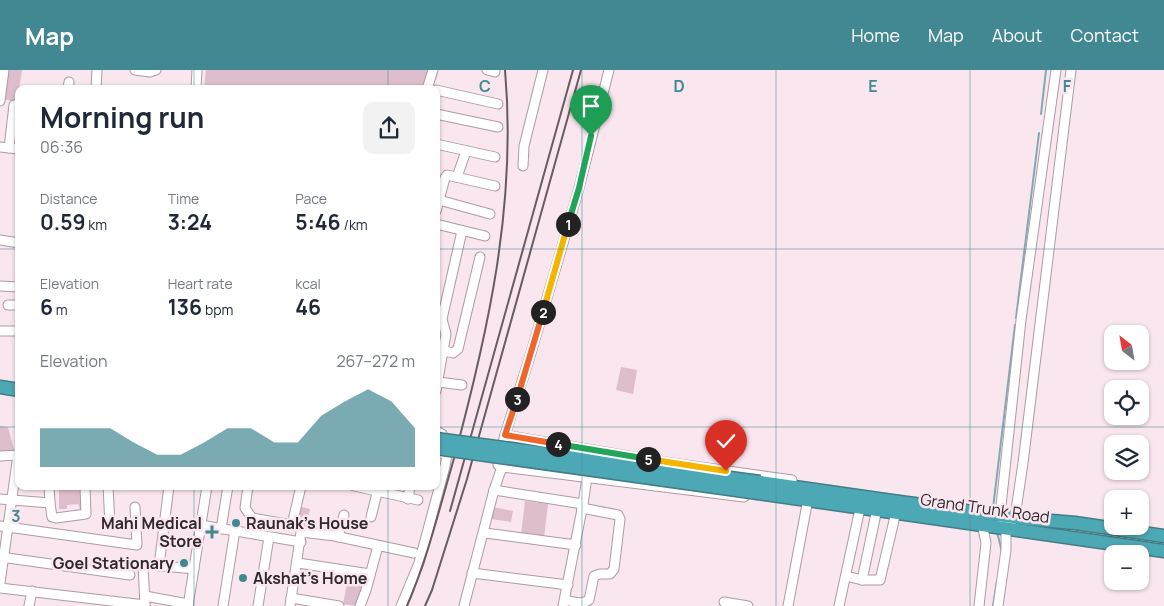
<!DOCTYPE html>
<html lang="en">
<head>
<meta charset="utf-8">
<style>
  :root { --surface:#fff; --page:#f2f2f3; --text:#1f2937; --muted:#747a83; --accent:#428892 }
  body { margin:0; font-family:Manrope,sans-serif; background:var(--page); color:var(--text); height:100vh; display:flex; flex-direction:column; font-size:19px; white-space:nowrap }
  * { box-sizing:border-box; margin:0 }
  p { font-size:16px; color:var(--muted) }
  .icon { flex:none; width:28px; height:28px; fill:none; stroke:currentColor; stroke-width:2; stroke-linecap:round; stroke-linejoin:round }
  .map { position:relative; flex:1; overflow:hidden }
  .side { position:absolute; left:15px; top:15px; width:425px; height:405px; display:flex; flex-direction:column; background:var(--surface); border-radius:10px; box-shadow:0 1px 4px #0004 }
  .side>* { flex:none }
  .needle { width:32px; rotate:329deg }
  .buttons { position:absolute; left:1104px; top:255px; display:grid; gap:10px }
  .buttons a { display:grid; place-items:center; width:45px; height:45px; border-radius:10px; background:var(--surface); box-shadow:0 1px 4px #0004; font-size:25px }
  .pin { position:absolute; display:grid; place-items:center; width:42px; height:42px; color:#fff; margin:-51px -21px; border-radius:50% 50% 50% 0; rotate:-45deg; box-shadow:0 0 5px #0007 }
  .pin .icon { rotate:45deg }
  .km { position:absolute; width:25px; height:25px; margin:-12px; border-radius:50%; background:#222; color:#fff; font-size:14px; line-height:25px; text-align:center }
  .round { display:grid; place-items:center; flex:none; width:52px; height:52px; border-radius:10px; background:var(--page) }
  .summary { display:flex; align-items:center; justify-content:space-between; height:85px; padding:0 25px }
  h1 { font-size:28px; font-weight:700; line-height:38px }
  .metrics { display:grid; grid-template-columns:repeat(3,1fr); gap:8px; height:85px; padding:5px 25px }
  .metrics div { display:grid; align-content:center }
  .metrics b { font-size:21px; font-weight:700 }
  .metrics small { font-size:14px; font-weight:400 }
  .metrics p { font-size:14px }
  .chart { height:140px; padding:10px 25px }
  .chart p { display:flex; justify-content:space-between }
  .chart svg { width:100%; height:90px; margin-top:5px; fill:var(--accent); opacity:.7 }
  header { display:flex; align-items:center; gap:30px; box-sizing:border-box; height:70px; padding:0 25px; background:var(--accent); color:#fff }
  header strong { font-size:24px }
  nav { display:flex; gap:28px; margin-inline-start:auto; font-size:18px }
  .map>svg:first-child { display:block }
</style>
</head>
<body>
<header>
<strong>Map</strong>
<nav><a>Home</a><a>Map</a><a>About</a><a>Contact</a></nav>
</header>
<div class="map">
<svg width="1164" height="536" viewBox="0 0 1164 536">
  <rect width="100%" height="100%" fill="#fae6ef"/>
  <g fill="#debecc">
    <path d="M8 0H22L17 32 3 29Z"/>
    <path d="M206 0H429L425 19H204Z"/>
    <path d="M621 297 637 300 633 324 616 320Z"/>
    <path d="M0 356 8 357 15 383 0 385Z"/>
    <path d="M59 416H93V418L83 419 85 441 81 442 78 434 67 435V439H59Z"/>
    <path d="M525 431 548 434 544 468 521 465Z"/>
    <path d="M297 436 310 439 306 457 293 454Z"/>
    <path d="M493 437 513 441 511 452 491 449Z"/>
    <path d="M280 502 293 504 292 514 279 512Z"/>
    <path d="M349 503 369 506 357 536 343 534Z"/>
  </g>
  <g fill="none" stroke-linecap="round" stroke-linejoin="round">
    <g stroke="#80aab2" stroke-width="2">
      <path d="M1041 44 1046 0"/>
      <path d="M1016 248 1039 63"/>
      <path d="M993 438 1015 255"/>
      <path d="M997 462 1002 482"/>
      <path d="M993 536 997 511"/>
    </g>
    <g stroke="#ad9ba3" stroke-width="11">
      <g id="minor">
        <path d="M135 0 150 2 156 0"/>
        <path d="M487 0 495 2"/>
        <path d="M68 19 69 12"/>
        <path d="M96 19 97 0"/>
        <path d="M196 19 197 0"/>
        <path d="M427 19 433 0"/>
        <path d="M436 20 498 34"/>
        <path d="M0 31 4 0"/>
        <path d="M436 44 498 57"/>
        <path d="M436 74 495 87"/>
        <path d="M0 77 19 79"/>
        <path d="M9 78 14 35"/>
        <path d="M523 96 524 76 543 0"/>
        <path d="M457 107 466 81"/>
        <path d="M439 130 490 144"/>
        <path d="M436 141 445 108 447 105 495 116"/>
        <path d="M436 154 485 166"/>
        <path d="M0 170 19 173"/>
        <path d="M0 216 19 217"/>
        <path d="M8 235H19"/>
        <path d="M0 261H19"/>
        <path d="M436 279 453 283 458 279 480 187"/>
        <path d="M438 312 462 315"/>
        <path d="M436 321 446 264 442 249 462 161"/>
        <path d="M436 361 442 364 439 374"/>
        <path d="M505 365 531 283 579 118 609 0"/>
        <path d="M0 386 19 385"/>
        <path d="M108 416 110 455"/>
        <path d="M248 416 245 438 252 448 292 455 301 416"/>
        <path d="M354 416 418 430"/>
        <path d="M494 420 583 434 588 401"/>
        <path d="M744 427 502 397 498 395V390L505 365 658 391 792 410"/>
        <path d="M0 429 50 433 49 416"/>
        <path d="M408 429 410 416"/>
        <path d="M50 433 52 447 56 448 86 444 85 416"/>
        <path d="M371 447 378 419"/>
        <path d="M1011 452 1015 447 1023 393 1071 0"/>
        <path d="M200 455 301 472"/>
        <path d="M0 456 137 475 135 437"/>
        <path d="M221 459 228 416"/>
        <path d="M485 463 576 475"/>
        <path d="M338 467 344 445"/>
        <path d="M0 487 130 505"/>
        <path d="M298 493 370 504"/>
        <path d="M159 496 169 416"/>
        <path d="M472 503 568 515"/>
        <path d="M846 506 862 510H880L896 442"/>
        <path d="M862 510 877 439"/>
        <path d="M0 513 18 385"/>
        <path d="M0 518 145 535"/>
        <path d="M145 526 188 534"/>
        <path d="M291 528 339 536"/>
        <path d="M565 530C574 532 581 535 589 530L594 506 600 504H610L614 499 620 449 618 445 582 438"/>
        <path d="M724 532 748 536"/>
        <path d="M29 536 32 521"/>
        <path d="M145 536 143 494 194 499"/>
        <path d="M188 536 207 416"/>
        <path d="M223 536 235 460"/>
        <path d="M258 536 269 467"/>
        <path d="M290 536 301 462 335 466 414 483"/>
        <path d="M360 536 366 520 378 476"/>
        <path d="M401 536 419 493 445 396 447 385 438 382"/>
        <path d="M464 536 494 420 502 397"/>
        <path d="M563 536 583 434"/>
        <path d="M788 536 808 429"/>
        <path d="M839 536 861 434"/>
        <path d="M979 536 986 473 982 454"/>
        <path d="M998 536 1006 480V458L1000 445 1021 250 1056 0"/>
      </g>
    </g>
    <g stroke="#437c85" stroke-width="15">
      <g id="highway">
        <path d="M0 317 19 320"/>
        <path d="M760 412 892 431 1028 449 1075 453 1164 466"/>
        <path d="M758 423 1164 481"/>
      </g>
    </g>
    <use href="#minor" stroke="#fff" stroke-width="9"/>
    <use href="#highway" stroke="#4da8b5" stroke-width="12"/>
    <g stroke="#675d61" stroke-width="2">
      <path d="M450 441 573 0"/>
      <path d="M407 536C427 490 439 440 453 392 488 263 517 134 505 0"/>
      <path d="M425 536 432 520 467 409 581 0"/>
    </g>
    <g stroke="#437c85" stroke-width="15" stroke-linecap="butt">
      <g id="highway-bridge">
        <path d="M436 369 760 412"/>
        <path d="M436 378 758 423"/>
      </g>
    </g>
    <use href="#highway-bridge" stroke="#4da8b5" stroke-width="12"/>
  </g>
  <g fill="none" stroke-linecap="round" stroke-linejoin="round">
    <g stroke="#fff" stroke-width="10">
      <path id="split-1" d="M568 154 579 118 591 66"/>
    </g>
    <g stroke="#fff" stroke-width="10">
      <path id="split-2" d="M543 242 568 154"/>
    </g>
    <g stroke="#fff" stroke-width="10">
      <path id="split-3" d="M517 329 543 242"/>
    </g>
    <g stroke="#fff" stroke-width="10">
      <path id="split-4" d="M517 329 505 365 558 374"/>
    </g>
    <g stroke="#fff" stroke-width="10">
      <path id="split-5" d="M558 374 648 389"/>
    </g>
    <g stroke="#fff" stroke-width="10">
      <path id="split-6" d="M648 389 726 401"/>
    </g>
    <use href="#split-1" stroke="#22a559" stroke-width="6"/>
    <use href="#split-2" stroke="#f5b400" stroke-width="6"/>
    <use href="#split-3" stroke="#f0652b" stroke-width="6"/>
    <use href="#split-4" stroke="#f0652b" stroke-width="6"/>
    <use href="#split-5" stroke="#22a559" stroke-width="6"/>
    <use href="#split-6" stroke="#f5b400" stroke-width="6"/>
  </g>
  <path fill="none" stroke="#428892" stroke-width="1" stroke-opacity="0.55" d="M194 0V19M388 0V19M582 0V536M776 0V536M970 0V536M0 179H19M436 179H1164M0 357H19M436 357H1164M194 416V536M388 416V536"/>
  <g fill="#428892" stroke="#fae6ef" stroke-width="2">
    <circle cx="236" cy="453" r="5"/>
    <path d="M209.5 454.5h5v5h5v5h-5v5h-5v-5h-5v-5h5z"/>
    <circle cx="184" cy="493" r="5"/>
    <circle cx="243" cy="508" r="5"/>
  </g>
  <g text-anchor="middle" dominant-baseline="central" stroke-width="5" stroke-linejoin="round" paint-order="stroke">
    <g font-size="16" fill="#30292c" stroke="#fae6ef">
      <text transform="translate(985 438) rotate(8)">Grand Trunk Road</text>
    </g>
    <g font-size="16" font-weight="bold" fill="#30292c" stroke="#fae6ef" text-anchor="end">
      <text x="202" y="453">Mahi Medical<tspan x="202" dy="18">Store</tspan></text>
      <text x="246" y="453" text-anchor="start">Raunak's House</text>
      <text x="174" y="493">Goel Stationary</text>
      <text x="253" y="508" text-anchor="start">Akshat's Home</text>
    </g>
  </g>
  <g font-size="16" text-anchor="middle" font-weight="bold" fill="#428892" stroke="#fae6ef" stroke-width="5" stroke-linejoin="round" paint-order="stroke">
    <text x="485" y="22">C</text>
    <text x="679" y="22">D</text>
    <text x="873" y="22">E</text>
    <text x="1067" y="22">F</text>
    <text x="16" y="452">3</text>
  </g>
</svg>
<div class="buttons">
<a><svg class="needle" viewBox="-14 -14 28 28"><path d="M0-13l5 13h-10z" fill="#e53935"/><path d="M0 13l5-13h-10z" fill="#747a83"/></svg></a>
<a><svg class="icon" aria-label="locate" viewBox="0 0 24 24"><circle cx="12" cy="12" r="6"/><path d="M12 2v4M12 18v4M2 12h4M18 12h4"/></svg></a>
<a><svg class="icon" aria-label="layers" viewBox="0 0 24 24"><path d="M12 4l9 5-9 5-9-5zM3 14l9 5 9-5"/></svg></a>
<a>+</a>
<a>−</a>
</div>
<div class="pin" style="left:591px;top:66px;background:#1e9e55"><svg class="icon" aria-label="arrive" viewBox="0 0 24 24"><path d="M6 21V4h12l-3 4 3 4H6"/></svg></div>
<div class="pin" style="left:726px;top:401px;background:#d93025"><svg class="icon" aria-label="check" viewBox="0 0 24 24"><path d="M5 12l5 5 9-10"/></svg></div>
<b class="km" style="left:568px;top:154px">1</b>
<b class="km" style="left:543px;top:242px">2</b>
<b class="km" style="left:517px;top:329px">3</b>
<b class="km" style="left:558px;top:374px">4</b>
<b class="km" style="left:648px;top:389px">5</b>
<section class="side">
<div class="summary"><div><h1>Morning run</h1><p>06:36</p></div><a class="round"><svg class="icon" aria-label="share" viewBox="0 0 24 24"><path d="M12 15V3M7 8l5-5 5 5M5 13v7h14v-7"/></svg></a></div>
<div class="metrics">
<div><p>Distance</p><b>0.59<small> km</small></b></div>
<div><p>Time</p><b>3:24</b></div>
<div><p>Pace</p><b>5:46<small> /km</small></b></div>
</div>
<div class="metrics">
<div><p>Elevation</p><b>6<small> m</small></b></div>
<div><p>Heart rate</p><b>136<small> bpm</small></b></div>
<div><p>kcal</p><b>46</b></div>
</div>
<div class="chart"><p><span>Elevation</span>267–272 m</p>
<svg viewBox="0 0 160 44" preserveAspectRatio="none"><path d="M0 44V25L10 25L20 25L30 25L40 32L50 38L60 38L70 32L80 25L90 25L100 32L110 32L120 19L130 12L140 6L150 12L160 25V44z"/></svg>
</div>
</section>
</div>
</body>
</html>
